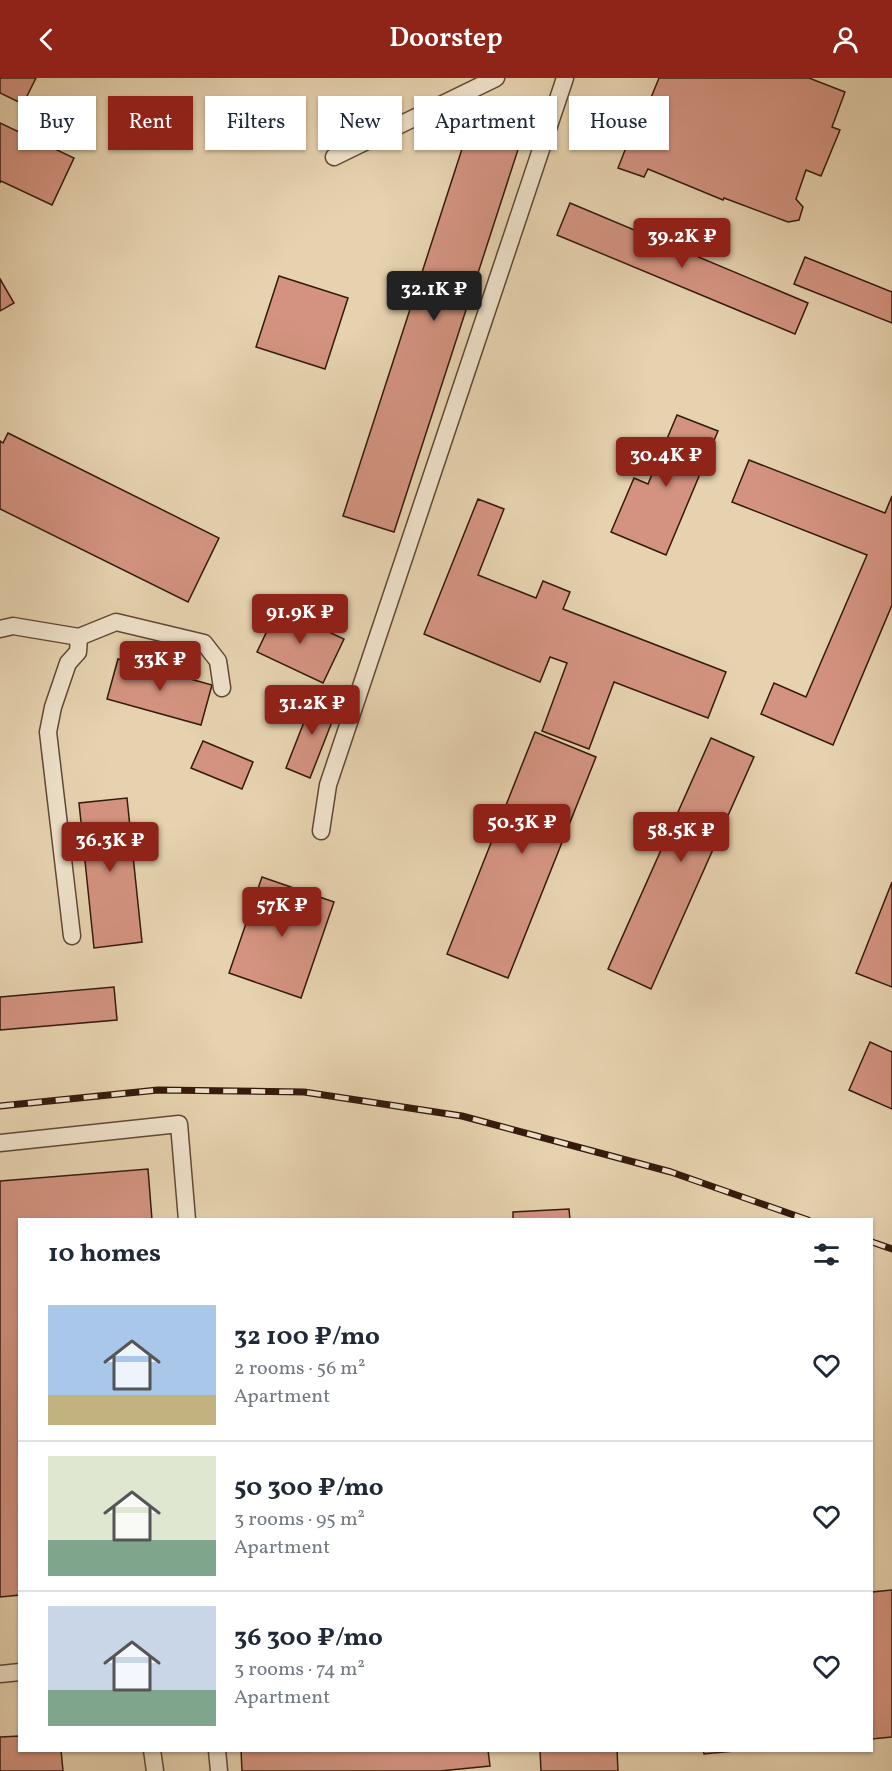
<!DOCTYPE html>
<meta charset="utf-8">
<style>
body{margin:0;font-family:Vollkorn,serif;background:#f6f6f7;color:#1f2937;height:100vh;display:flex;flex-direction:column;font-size:22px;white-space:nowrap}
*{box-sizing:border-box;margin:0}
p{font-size:20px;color:#747a83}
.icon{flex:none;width:33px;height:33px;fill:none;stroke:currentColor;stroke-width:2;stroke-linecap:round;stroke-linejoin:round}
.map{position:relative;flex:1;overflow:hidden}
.drawer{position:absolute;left:18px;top:1140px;width:855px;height:534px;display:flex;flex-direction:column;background:#fff;border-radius:0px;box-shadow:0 2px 4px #0004}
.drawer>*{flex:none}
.top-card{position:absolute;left:18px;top:18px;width:856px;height:54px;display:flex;gap:12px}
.price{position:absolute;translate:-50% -51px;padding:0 14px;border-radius:6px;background:#8f2418;color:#fff;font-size:20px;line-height:39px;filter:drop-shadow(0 2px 3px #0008)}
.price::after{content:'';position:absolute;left:50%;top:36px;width:18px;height:14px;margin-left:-9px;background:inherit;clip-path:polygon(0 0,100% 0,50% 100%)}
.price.active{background:#222;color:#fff}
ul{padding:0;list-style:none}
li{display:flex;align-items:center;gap:18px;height:150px;padding:0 30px}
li+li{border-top:2px solid #e0e1e3}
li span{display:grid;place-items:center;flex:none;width:168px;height:120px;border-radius:0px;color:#555}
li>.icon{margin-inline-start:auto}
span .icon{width:72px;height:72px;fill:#fffc;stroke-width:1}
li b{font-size:26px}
h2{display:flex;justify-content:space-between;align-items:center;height:72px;padding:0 30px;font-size:26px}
.tag{padding:0 21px;border-radius:0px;background:#fff;box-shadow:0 2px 4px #0004;font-size:21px;line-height:54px}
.tag.active{background:#8f2418;color:#fff}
header{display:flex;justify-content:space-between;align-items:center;height:78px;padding:0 30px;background:#8f2418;color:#fff;font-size:27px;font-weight:600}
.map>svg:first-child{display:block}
.building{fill:#d39380;stroke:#341a0b;stroke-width:1.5}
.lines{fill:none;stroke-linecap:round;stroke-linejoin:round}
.service-casing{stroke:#604834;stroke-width:19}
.service{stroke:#efe2cb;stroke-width:16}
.rail-casing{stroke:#341a0b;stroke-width:7}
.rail{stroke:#efe2cb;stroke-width:4.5;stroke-dasharray:14;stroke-linecap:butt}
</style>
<header><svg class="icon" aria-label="back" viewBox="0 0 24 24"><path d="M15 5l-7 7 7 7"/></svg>Doorstep<svg class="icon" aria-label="person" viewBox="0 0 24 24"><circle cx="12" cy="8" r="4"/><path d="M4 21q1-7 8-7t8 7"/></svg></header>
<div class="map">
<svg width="892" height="1693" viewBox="0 0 892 1693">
<rect width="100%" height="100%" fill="#e6d2af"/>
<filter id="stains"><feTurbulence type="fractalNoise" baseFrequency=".00333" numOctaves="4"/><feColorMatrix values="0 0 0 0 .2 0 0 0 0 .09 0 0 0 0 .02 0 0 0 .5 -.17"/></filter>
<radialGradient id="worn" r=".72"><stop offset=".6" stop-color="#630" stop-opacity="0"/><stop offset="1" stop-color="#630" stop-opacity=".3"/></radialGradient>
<g class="building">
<path d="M0 0H36L23 26 0 15Z"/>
<path d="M659 0H809L845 14 832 49 840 52 821 98 806 92 796 121 803 129 799 142 788 144 724 120 723 122 648 91 644 99 618 90 643 26 648 27Z"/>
<path d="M474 34 525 50 394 454 343 438Z"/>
<path d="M0 45 74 80 52 127 1 103 0 105Z"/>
<path d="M570 125 808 225 795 256 557 157Z"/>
<path d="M805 179 892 214V245L794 206Z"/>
<path d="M279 198 348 220 325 291 256 269Z"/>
<path d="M0 201 14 225 0 233Z"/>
<path d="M677 337 718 353 666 477 611 454 634 400 648 406Z"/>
<path d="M8 355 219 460 188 524 0 431V363L3 365Z"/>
<path d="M749 382 885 435 892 418V527L833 667 761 636 774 605 806 619 867 477 732 424Z"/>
<path d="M478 421 504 431 478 497 536 520 543 503 570 514 563 531 726 594 708 640 614 604 589 671 542 653 567 585 550 579 540 604 424 556Z"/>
<path d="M278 530 344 561 323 605 257 574Z"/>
<path d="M118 581 212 607 201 647 107 621Z"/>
<path d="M315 616 339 626 310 700 286 690Z"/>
<path d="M535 654 596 679 508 900 447 876Z"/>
<path d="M711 660 754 679 651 911 608 891Z"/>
<path d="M203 663 253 684 242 711 191 690Z"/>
<path d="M127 720 142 864 94 870 79 725Z"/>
<path d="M262 799 334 824 301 920 229 895Z"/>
<path d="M892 804V909L856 895Z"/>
<path d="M114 909 117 942 0 952V919Z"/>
<path d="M870 964 892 974V1031L849 1012Z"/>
<path d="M148 1091 152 1142H20V1517L0 1519V1103Z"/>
<path d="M569 1131 570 1142H513V1134Z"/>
<path d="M892 1512V1659L872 1661V1514Z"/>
<path d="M20 1658V1672H61L63 1693H0V1659Z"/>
<path d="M241 1672H488L490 1688 440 1693H242Z"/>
<path d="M540 1672H617L618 1693H541Z"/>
<path d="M703 1672H745L704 1676Z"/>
</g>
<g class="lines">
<defs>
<g id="service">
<path d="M334 79 496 0"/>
<path d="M0 551 13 548 79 559 116 544 204 565 218 583 222 610"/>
<path d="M321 753 328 707 565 0"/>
<path d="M72 858 48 654 53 629 68 585 78 574 79 559"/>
<path d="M0 1065 179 1046 187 1142"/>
<path d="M0 1596 20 1594"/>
<path d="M152 1672 155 1693"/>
<path d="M217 1672 219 1693"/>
</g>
</defs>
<use href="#service" class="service-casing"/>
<use href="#service" class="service"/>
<defs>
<g id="rail">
<path d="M0 1028 158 1012 304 1014 462 1038 671 1094 808 1142"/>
<path d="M872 1164 892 1171"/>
</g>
</defs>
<use href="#rail" class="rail-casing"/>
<use href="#rail" class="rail"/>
</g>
<rect width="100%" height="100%" filter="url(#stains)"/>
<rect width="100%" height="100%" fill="url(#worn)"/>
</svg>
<b class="price" style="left:682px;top:191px">39.2K ₽</b>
<b class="price active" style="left:434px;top:244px">32.1K ₽</b>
<b class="price" style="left:666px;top:410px">30.4K ₽</b>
<b class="price" style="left:300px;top:567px">91.9K ₽</b>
<b class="price" style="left:160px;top:614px">33K ₽</b>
<b class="price" style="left:312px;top:658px">31.2K ₽</b>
<b class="price" style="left:522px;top:777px">50.3K ₽</b>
<b class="price" style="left:681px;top:785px">58.5K ₽</b>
<b class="price" style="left:110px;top:795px">36.3K ₽</b>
<b class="price" style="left:282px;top:860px">57K ₽</b>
<div class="top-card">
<a class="tag">Buy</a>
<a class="tag active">Rent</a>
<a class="tag">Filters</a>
<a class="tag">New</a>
<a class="tag">Apartment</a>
<a class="tag">House</a>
</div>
<section class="drawer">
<h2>10 homes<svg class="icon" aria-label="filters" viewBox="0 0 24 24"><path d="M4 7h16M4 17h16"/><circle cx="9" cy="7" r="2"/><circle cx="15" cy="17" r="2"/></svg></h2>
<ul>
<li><span style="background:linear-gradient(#a9c7e8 75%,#c2b280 0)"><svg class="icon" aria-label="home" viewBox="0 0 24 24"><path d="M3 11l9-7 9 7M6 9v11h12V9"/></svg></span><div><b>32 100 ₽/mo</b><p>2 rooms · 56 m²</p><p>Apartment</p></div><svg class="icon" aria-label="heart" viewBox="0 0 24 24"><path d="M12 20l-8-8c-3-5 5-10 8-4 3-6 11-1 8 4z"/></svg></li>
<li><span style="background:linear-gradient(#dfe7d0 70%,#7fa58c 0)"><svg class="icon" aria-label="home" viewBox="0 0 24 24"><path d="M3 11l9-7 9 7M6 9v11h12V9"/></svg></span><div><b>50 300 ₽/mo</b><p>3 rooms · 95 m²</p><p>Apartment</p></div><svg class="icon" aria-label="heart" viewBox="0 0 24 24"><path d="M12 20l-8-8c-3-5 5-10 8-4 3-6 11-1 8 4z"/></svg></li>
<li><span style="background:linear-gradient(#c9d6e8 70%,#7fa58c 0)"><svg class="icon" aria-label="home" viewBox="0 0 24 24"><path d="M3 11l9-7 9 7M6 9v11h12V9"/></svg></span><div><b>36 300 ₽/mo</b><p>3 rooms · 74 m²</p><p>Apartment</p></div><svg class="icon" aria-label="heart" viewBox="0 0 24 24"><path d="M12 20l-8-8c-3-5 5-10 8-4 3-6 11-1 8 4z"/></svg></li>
</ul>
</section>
</div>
